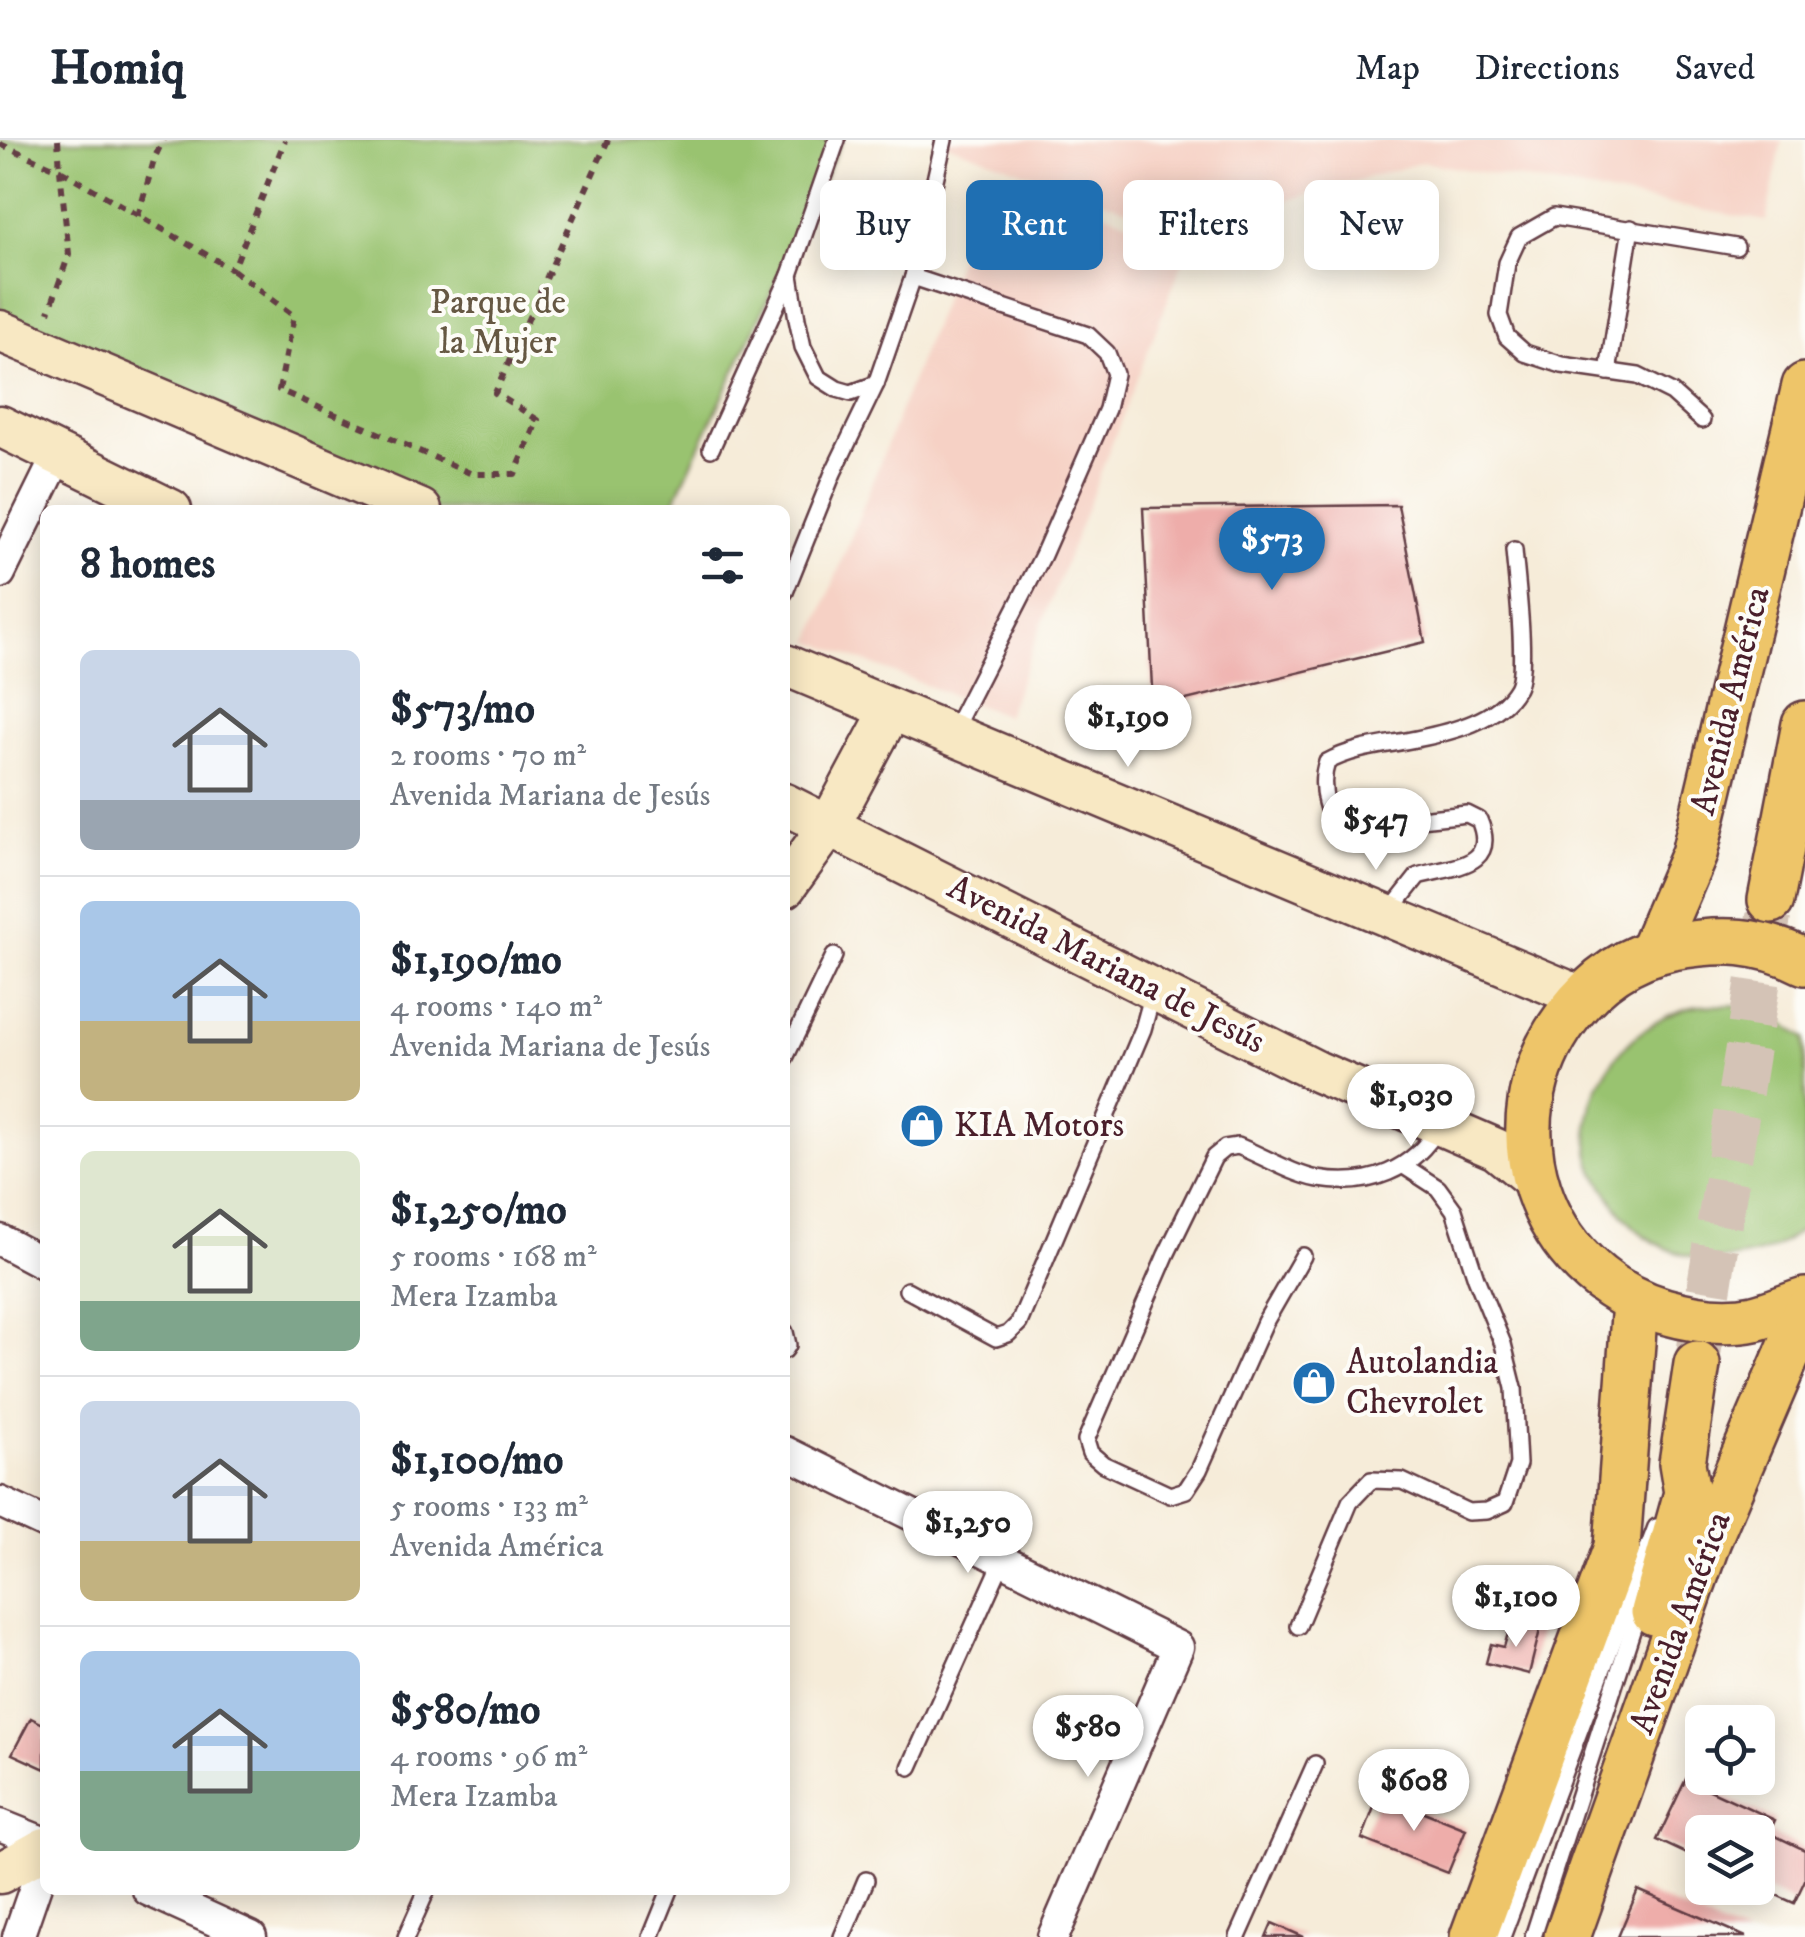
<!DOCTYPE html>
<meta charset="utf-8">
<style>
body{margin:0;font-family:"IM FELL DW Pica",serif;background:#f6f6f7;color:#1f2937;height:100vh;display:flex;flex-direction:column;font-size:38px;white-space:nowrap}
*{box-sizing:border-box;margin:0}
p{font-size:32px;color:#747a83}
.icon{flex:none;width:55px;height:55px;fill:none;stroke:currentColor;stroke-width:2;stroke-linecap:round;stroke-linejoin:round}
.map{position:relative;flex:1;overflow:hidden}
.panel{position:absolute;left:40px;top:365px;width:750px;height:1390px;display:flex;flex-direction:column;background:#fff;border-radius:15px;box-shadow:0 5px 25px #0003}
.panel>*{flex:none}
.guide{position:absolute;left:820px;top:40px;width:835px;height:90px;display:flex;gap:20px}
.buttons{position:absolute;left:1685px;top:1565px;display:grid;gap:20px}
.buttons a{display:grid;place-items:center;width:90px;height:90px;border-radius:15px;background:#fff;box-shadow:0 5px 25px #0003;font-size:50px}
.price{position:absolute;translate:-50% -85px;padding:0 22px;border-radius:35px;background:#fff;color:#222;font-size:32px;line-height:65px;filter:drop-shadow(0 2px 5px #0008)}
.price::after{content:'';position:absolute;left:50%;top:60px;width:30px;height:22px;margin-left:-15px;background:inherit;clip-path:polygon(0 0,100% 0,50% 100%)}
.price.selected{background:#1f6fb2;color:#fff}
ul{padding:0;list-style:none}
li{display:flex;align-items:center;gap:30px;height:250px;padding:0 40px}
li+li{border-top:2px solid #e0e1e3}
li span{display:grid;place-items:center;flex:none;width:280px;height:200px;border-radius:15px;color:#555}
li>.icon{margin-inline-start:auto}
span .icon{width:120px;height:120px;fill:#fffc;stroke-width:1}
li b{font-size:42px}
h2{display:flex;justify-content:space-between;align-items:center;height:120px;padding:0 40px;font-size:42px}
.tag{padding:0 35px;border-radius:15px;background:#fff;box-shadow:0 5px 25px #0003;font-size:35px;line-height:90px}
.tag.selected{background:#1f6fb2;color:#fff}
header{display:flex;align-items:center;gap:60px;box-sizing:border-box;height:140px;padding:0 50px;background:#fff;border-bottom:2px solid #e0e1e3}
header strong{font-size:48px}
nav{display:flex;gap:55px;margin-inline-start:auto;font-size:35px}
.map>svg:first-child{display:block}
.built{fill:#f6d1c5}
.green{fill:#99c36f;stroke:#72714d;stroke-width:2.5}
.building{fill:#eeadaa}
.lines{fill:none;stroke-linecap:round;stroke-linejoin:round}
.primary-tunnel{stroke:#d4c3b6;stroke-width:45;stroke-dasharray:45 22;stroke-linecap:butt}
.lane-casing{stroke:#643e45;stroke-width:20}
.street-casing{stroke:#643e45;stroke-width:35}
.secondary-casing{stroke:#643e45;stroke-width:45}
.primary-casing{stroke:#643e45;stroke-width:50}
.path{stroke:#643e45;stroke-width:6;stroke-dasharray:8 8;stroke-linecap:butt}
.lane{stroke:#fff;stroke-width:15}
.street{stroke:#fff;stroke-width:30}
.secondary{stroke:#f8e8c3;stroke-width:40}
.primary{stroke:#eec569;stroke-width:45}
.labels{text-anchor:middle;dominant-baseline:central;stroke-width:8;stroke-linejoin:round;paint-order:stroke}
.park-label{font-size:35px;fill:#665843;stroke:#fdfcf7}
.street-label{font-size:35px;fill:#4a1f2b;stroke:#fdfcf7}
.poi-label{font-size:35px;fill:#4a1f2b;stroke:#fdfcf7;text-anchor:start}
</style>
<header>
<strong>Homiq</strong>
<nav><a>Map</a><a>Directions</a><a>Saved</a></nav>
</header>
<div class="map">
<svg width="1805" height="1797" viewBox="0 0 1805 1797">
<rect width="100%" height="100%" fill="#fdfcf7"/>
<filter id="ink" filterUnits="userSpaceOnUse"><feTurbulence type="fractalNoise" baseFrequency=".01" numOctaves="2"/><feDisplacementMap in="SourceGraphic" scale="20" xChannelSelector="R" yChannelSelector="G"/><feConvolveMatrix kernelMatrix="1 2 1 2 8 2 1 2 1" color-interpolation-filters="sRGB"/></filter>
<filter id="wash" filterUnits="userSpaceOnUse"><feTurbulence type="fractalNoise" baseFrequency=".0048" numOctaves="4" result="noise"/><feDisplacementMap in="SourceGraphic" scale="40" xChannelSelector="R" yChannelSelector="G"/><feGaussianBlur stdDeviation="2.25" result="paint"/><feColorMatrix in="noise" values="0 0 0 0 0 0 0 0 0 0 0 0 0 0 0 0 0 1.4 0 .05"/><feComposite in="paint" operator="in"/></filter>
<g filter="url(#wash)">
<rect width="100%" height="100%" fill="#f6ecd9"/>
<g class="built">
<path d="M936 0H1782L1766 81 1423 22 1184 90Z"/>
<path d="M993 30 1189 105 1006 576 811 501Z"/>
</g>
<g class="green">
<path d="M0 0H842L670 370H421L0 190Z"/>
<path d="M1733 865 1773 876 1805 898V1087C1793 1095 1780 1107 1766 1111 1703 1132 1642 1112 1609 1055 1604 1046 1596 1037 1593 1028 1571 957 1622 888 1688 868 1702 864 1719 866 1733 865Z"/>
</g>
<g id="blocks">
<g class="building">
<path d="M1398 365 1425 502 1153 568 1143 368Z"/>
<path d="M1511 1483 1540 1490 1529 1534 1486 1523 1491 1504 1504 1507Z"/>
<path d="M31 1578 45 1585V1629L12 1614Z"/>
<path d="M1686 1639 1775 1680 1769 1693 1805 1710V1740L1794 1763 1758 1747V1692H1702V1721L1657 1700Z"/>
<path d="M1379 1654 1466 1689 1448 1733 1362 1699Z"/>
<path d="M1638 1750 1746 1797H1618Z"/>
<path d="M1272 1783 1304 1797H1266Z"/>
</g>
</g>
</g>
<g filter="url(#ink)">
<use href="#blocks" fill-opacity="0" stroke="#643e45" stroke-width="2.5"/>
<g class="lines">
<path class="primary-tunnel" d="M1698 1217 1770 767"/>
<defs>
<g id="lane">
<path d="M837 0 790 135 797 179 803 207 818 237 837 249 851 253 876 244 913 137 944 0"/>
<path d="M913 137 1088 195 1107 213 1115 234 1107 269 1043 415 953 591"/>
<path d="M1608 232 1631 88"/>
<path d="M1702 280 1672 253 1638 236 1562 225 1525 213 1507 197 1499 175 1507 123 1519 97 1554 77 1736 107"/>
<path d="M711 309 790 135"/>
<path d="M785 452 833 333 876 244"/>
<path d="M1388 774 1418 736C1449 726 1500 729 1479 680L1467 674 1344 687 1334 684C1325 665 1320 642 1327 622 1354 607 1387 605 1416 599 1451 592 1498 581 1517 548 1528 528 1516 437 1514 410"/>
<path d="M785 918 834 816"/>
<path d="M1303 1116 1265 1182 1199 1330 1186 1350 1170 1355 1103 1324 1090 1313 1086 1300 1166 1115 1214 1017 1225 1008 1238 1006C1263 1016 1292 1034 1318 1039 1369 1048 1414 1030 1439 986"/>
<path d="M907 1150 996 1198 1008 1194 1019 1183 1143 889 1153 853"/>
<path d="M785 1192 788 1205 785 1210"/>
<path d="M1298 1486 1350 1362 1371 1340 1402 1341 1468 1372 1487 1371 1505 1363 1518 1324 1514 1248 1503 1204 1476 1138 1454 1070 1438 1048 1404 1026"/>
<path d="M910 1627 1003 1420"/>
<path d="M406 1797 427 1750"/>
<path d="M651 1797 670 1750"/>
<path d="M842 1797 866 1740"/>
<path d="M1238 1797 1315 1624"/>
<path d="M1502 1797 1656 1387"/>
<path d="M1533 1797 1640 1466"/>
</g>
<g id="street">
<path d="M0 433 59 313"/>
<path d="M0 1100 45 1124"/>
<path d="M785 1312 1178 1507 1053 1797"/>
<path d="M0 1362 45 1383"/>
<path d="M0 1685 45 1703"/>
<path d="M148 1750 251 1797"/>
<path d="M18 1797 45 1719"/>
</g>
<g id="secondary">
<path d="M0 191 421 370"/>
<path d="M0 286 171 370"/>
<path d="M785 525 1582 857"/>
<path d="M785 664 1318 932 1496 1009 1533 1039"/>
<path d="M785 747 829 686 891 570"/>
<path d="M0 1733 45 1708"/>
</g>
<g id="primary">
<path d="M1771 760 1805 584"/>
<path d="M1652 811 1694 714 1805 246"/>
<path d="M1805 822C1760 799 1721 798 1672 807 1629 816 1594 841 1567 877 1488 983 1537 1133 1664 1171 1692 1179 1725 1184 1754 1178 1771 1174 1789 1166 1805 1161"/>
<path d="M1654 1472 1687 1353 1682 1323 1697 1224"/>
<path d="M1473 1797 1617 1407 1635 1162"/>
<path d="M1567 1797 1708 1400 1805 1173"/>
</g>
</defs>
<use href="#lane" class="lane-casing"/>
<use href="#street" class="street-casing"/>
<use href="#secondary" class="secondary-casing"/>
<use href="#primary" class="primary-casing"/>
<g class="path">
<path d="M58 0 60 30 233 130 285 0"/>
<path d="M0 4 60 30 69 114 49 172"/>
<path d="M138 76 155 17 163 0"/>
<path d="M233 130 294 176 279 250 472 334H515L538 280 495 253 608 0"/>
</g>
<use href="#lane" class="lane"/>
<use href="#street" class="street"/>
<use href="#secondary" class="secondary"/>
<use href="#primary" class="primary"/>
</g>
</g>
<defs>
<symbol id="shop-disc" viewBox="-11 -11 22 22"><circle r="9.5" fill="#1f6fb2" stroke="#fdfcf7"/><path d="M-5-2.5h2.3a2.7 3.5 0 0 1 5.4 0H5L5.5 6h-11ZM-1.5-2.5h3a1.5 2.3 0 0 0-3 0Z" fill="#fff"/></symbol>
</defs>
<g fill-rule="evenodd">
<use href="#shop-disc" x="897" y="961" width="50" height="50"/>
<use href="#shop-disc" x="1289" y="1218" width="50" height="50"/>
</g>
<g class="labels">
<g class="park-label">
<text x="498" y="163">Parque de<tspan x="498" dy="40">la Mujer</tspan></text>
</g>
<g class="street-label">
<text transform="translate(1731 561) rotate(-76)">Avenida América</text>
<text transform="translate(1106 825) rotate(27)">Avenida Mariana de Jesús</text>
<text transform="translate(1681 1483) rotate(-70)">Avenida América</text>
</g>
<g class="poi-label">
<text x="954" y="986">KIA Motors</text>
<text x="1346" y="1223">Autolandia<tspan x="1346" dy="40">Chevrolet</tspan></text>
</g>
</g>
</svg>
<div class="buttons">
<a><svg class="icon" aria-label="locate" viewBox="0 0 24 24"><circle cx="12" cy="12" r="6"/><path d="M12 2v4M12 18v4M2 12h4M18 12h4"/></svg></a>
<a><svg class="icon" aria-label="layers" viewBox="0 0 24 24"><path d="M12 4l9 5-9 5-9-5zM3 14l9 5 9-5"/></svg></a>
</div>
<b class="price selected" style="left:1272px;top:453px">$573</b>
<b class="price" style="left:1128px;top:630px">$1,190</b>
<b class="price" style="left:1376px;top:733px">$547</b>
<b class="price" style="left:1411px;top:1009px">$1,030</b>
<b class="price" style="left:968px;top:1436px">$1,250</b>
<b class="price" style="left:1516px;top:1510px">$1,100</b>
<b class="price" style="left:1088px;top:1640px">$580</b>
<b class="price" style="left:1414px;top:1694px">$608</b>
<div class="guide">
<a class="tag">Buy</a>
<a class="tag selected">Rent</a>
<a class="tag">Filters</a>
<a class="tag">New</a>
</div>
<section class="panel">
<h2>8 homes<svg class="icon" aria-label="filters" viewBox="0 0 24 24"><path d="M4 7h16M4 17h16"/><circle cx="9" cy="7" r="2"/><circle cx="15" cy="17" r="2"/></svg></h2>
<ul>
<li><span style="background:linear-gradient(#c9d6e8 75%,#9aa5b1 0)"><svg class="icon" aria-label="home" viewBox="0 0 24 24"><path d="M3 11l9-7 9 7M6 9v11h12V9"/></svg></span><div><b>$573/mo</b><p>2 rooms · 70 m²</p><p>Avenida Mariana de Jesús</p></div></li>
<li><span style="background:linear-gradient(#a9c7e8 60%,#c2b280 0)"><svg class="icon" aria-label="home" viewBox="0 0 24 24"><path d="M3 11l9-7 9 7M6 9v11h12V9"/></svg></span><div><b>$1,190/mo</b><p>4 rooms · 140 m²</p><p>Avenida Mariana de Jesús</p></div></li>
<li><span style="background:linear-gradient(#dfe7d0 75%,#7fa58c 0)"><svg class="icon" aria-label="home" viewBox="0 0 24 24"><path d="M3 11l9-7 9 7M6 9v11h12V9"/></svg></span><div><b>$1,250/mo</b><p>5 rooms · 168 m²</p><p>Mera Izamba</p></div></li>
<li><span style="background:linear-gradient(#c9d6e8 70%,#c2b280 0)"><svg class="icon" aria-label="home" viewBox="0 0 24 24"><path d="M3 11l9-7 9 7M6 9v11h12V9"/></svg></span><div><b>$1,100/mo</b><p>5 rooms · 133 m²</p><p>Avenida América</p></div></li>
<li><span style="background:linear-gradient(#a9c7e8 60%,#7fa58c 0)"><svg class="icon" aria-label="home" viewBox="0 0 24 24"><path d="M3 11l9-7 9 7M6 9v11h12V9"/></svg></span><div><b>$580/mo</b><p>4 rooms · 96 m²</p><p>Mera Izamba</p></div></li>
</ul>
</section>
</div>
